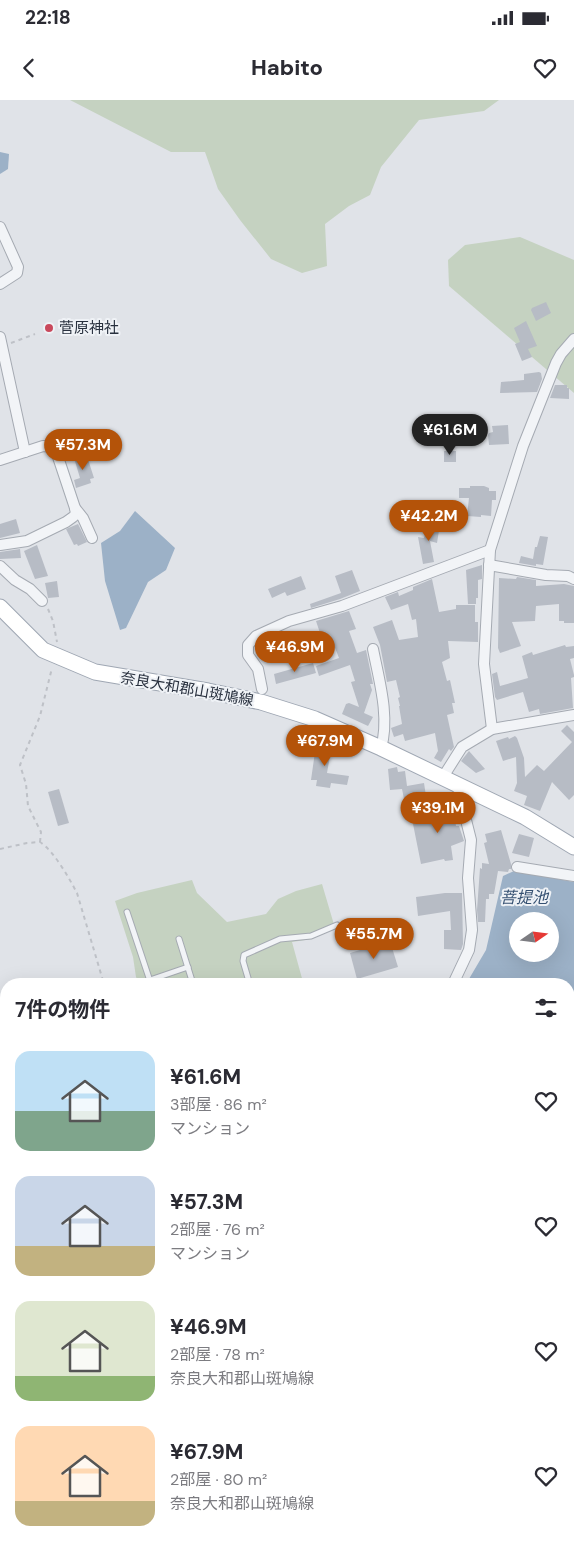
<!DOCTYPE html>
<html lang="ja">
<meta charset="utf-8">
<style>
body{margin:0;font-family:"DM Sans","Noto Sans JP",sans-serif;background:#f2f2f3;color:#2b2b33;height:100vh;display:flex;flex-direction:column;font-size:19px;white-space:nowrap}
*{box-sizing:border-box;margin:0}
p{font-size:16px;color:#7c7c81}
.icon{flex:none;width:28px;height:28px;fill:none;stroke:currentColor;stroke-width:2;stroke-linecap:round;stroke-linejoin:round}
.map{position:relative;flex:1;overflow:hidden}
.details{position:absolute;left:0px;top:878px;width:575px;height:571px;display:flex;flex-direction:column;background:#fff;border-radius:20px 20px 0 0;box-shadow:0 5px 20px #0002}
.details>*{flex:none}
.needle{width:32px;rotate:76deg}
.controls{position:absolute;left:509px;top:812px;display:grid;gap:10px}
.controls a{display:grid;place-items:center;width:50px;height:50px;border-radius:50%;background:#fff;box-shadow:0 5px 20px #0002;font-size:25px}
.price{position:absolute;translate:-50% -42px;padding:0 11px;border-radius:18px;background:#b45309;color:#fff;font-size:16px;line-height:32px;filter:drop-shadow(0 1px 2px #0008)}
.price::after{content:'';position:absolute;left:50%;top:30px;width:15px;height:11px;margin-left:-8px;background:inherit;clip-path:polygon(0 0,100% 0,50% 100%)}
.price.active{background:#222;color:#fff}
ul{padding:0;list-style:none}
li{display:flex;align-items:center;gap:15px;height:125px;padding:0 15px}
li span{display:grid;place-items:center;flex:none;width:140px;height:100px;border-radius:15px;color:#555}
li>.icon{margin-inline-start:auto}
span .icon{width:60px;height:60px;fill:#fffc;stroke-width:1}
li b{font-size:21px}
h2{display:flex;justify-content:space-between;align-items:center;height:60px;padding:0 15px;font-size:21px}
.status{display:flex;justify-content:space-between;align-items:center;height:35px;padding:0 25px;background:#fff;direction:ltr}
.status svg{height:14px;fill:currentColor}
header{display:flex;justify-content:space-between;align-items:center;height:65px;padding:0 15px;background:#fff;font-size:22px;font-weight:800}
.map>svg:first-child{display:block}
.green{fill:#c5d2c1}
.water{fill:#9cb1c7;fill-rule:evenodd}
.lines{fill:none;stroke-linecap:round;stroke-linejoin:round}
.river{stroke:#9cb1c7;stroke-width:19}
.building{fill:#b7bcc5}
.service-casing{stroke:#a5aab2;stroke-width:7}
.minor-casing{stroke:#a5aab2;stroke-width:12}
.tertiary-casing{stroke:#a5aab2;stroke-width:14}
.primary-casing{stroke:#9fa7b3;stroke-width:17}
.path{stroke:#bec1c7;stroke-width:2;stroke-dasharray:4 4;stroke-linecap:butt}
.service{stroke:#f2f4f7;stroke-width:5}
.minor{stroke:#f2f4f7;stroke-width:10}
.tertiary{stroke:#f2f4f7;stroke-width:12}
.primary{stroke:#fff;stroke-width:15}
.poi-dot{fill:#c9495c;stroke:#eff2f6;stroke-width:2}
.labels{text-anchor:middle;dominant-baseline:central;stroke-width:4;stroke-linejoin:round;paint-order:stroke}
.poi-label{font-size:15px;fill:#29313f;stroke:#eff2f6;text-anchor:start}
.street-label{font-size:15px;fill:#29313f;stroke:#eff2f6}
.water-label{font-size:16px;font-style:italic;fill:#355071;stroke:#eff2f6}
</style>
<div class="status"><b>22:18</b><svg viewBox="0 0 49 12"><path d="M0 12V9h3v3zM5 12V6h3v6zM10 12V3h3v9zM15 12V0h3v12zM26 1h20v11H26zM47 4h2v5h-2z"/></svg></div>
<header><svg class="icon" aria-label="back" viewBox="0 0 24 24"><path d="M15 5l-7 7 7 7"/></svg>Habito<svg class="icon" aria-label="heart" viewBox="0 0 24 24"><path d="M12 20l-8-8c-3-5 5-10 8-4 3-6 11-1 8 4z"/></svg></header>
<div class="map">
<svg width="574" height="1448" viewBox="0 0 574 1448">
<rect width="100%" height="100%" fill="#e0e3e8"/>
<g class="green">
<path d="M70 0H499L484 11 419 20 381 67 370 95 349 106 325 124 327 166 302 173 271 159 240 120 218 89 205 52H171Z"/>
<path d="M520 137 574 160V293L449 186 448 160 465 145Z"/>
<path d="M192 780 197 793 227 822 266 814 278 799 296 791 322 784 335 828 312 839 292 842 303 882 300 884H140L136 877 133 857 115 801 137 793Z"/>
</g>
<g class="water">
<path d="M0 52 9 54 8 69 0 74Z"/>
<path d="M135 411 175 448 166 470 148 482 126 528 120 530 105 481 101 443 120 431Z"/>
<path d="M514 771 574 782V945L569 946V884H466L486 850 503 776ZM518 821H550V854H518Z"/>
</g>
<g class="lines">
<g class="river">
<path d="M569 1021 574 1014"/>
<path d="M0 1381 6 1379"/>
</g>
</g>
<g class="building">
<path d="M546 202 551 213 536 221 531 210 532 208Z"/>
<path d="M526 221 537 246 528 249 532 257 522 261 515 244 520 242 514 228Z"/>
<path d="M539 272 541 273 542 279 537 292 500 293 501 282 524 280V274Z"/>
<path d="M555 285H567V288H569V299L550 298Z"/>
<path d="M508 325 509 344 489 345 488 335 489 333 493 332 492 326Z"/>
<rect x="444" y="351" width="12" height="11"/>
<path d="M86 353 94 378 90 379 91 383 76 388 74 380 80 378 74 358 78 357 77 356Z"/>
<path d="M470 386H484L489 388V391H496V400H492L491 416 481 415V417L467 416 469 398H459V388H470Z"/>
<path d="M16 419 20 433 0 438V424Z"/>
<path d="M428 422 440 424 437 443 430 441 434 462 423 464 418 437 424 438Z"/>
<path d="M78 424 87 442 78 446 77 444 74 445 66 429Z"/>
<path d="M540 436 548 437 543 465 536 464V466L519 463 521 456 533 459 535 447H537Z"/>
<path d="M37 445 48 476 35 479 24 451Z"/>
<path d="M20 449 21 458 0 459V452Z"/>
<path d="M482 465V479L478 480V498H476V504H468L466 470Z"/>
<path d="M352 470 360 491 340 499 311 508 310 504 341 493 335 476Z"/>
<path d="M301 476 306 489 287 496 285 492 272 498 268 489Z"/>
<path d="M517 477 536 480V486L564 484 574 486V523H564V521H559V504L536 506 535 521 512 522 521 546 500 553 498 548 499 478 516 479Z"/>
<path d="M432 479 439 512 456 509V505H475V522H478V542L448 541 450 558 442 562 447 581 450 580 455 603H452L454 613 447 615 454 647 451 651 449 649 441 662 434 658 438 651 435 633 405 641 403 634 394 637 391 628 402 624 399 606H400L398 598 400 597 396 580 387 582 380 545 373 527 392 520 399 540 418 537 416 519 412 520 408 504 391 510 385 497 398 492 399 496 413 490V487Z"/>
<path d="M57 481 59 497 48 498 45 483Z"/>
<path d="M349 511 356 529 349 531 357 553 366 550 373 584H370L372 590 364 613 373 617 368 626 342 614 346 604 349 603 359 607 351 582 355 581 350 565 319 576 316 566 339 558 330 535 328 536 327 534 321 536 316 521Z"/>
<path d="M565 545 566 547 574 546V558L570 559 574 575V577L571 578 573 608 540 614 539 609 529 612 523 592 497 600 495 597 492 574 497 572 500 586 528 578 522 556 532 552 533 555Z"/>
<path d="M313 563 316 573 276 584 274 574Z"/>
<path d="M567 625 574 632V695L569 700 552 682 540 711 524 705 527 696 514 691 517 683 516 657 503 661 496 641 508 637 509 639 515 636 517 638 524 658 525 677 537 665 544 671 572 642 561 631Z"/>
<path d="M317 638 329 640V645H330L331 650 327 673 349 676 347 685 331 683 330 688 316 686 317 680H311Z"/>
<path d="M469 651 485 669 476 673 461 661Z"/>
<path d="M397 667 398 672 405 671 407 686 424 683 426 696 412 698 413 703 405 704 402 689 390 690 388 669Z"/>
<path d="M59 689 69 723 58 726 48 692Z"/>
<path d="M452 698 456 726H459L464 741 451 746 453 760 445 761 444 759 421 764 413 724 436 718 434 700Z"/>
<path d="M501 730 511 764V769H509L508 772 498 771 494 794H489V799H486L485 822H478L477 810 480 768 482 769V763L489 764 484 743 487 742 485 734Z"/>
<path d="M519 734 534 738 529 757 512 753Z"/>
<path d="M445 793H462L463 844 461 850 444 849V830H451L450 811 418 816 416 797Z"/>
<path d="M390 841 398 867 357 879 350 853Z"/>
</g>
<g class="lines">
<defs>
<g id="service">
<path d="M127 812 151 884"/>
<path d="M179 839 193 884"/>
<path d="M150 880 188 867"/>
<path d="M245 884 248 878 243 861 244 855 280 839 311 836 337 825"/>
</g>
<g id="minor">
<path d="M0 127 18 167 17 173 0 184"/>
<path d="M0 237 25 352"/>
<path d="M0 360 43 346 51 347 57 354 75 408 83 418 92 438"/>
<path d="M0 445 27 441 66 422 73 417 76 414 75 408"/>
<path d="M489 465 546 475 568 476 574 479"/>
<path d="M0 466 15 480 30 489 42 501"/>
<path d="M373 549C379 580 390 617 381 648"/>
<path d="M262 589 258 569 248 555V545L256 536 289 521 342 506 490 450"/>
<path d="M492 629 484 564 490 450 523 346 556 263 561 254 574 239"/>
<path d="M443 677 462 647 492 629 574 615"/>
<path d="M517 767 574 776"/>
<path d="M453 884 469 850 472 830 468 778 471 740 457 684"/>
<path d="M569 1360 574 1358"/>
<path d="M0 1365 6 1363"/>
<path d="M35 1442 36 1448"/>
<path d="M566 1442 568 1448"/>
<path d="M305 1448 309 1442"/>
</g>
<g id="tertiary">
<path d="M569 1070 574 1066"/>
<path d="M0 1421 6 1419"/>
</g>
<path id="primary" d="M0 507 43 550 95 572 208 591 261 602 315 619 381 648 525 717 574 747"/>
</defs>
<use href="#service" class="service-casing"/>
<use href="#minor" class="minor-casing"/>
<use href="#tertiary" class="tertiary-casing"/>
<use href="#primary" class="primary-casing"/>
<g class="path">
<path d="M11 243 35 234"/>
<path d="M48 509 53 521 57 542"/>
<path d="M40 742 41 732 28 706 26 684 20 665 40 616 52 568"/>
<path d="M0 749 27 743 40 742C54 751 69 778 77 793L104 884"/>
<path d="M98 884 104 882"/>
<path d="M0 908 6 906"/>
<path d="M0 1107 6 1106"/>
<path d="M0 1253 6 1283"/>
</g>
<use href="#service" class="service"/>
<use href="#minor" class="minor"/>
<use href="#tertiary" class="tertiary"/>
<use href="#primary" class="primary"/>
</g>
<circle class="poi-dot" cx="49" cy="228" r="5"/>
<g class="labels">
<g class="poi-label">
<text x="59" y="228">菅原神社</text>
</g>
<g class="street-label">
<text transform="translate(187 589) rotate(10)">奈良大和郡山斑鳩線</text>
</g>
<g class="water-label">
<text x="524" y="797">菩提池</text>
</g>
</g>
</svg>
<div class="controls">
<a><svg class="needle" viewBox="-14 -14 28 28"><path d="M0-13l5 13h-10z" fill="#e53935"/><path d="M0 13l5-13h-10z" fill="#7c7c81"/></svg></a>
</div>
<b class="price active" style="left:450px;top:356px">¥61.6M</b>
<b class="price" style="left:83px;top:371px">¥57.3M</b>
<b class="price" style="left:429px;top:442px">¥42.2M</b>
<b class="price" style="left:295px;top:573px">¥46.9M</b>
<b class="price" style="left:325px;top:667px">¥67.9M</b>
<b class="price" style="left:438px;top:734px">¥39.1M</b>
<b class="price" style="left:374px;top:860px">¥55.7M</b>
<section class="details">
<h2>7件の物件<svg class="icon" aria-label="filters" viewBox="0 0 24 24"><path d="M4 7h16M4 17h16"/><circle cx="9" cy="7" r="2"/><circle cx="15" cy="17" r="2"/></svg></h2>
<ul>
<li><span style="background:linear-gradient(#bfe0f5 60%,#7fa58c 0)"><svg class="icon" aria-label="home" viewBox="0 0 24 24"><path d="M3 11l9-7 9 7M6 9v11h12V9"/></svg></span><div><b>¥61.6M</b><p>3部屋 · 86 m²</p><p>マンション</p></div><svg class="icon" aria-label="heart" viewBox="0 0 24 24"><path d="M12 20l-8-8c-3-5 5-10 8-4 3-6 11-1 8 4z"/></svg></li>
<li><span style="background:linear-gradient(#c9d6e8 70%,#c2b280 0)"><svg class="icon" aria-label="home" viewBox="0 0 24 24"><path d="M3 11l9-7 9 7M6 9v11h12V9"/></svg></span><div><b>¥57.3M</b><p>2部屋 · 76 m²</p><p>マンション</p></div><svg class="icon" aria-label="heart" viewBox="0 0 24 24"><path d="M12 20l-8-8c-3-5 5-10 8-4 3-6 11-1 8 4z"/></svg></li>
<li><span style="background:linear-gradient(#dfe7d0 75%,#8fb573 0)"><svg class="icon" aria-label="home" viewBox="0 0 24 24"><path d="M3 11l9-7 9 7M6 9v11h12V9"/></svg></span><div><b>¥46.9M</b><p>2部屋 · 78 m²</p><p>奈良大和郡山斑鳩線</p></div><svg class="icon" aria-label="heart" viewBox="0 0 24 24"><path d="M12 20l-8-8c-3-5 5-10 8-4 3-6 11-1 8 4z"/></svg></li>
<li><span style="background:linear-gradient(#ffd9b3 75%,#c2b280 0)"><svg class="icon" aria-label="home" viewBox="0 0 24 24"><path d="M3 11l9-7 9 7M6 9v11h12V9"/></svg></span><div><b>¥67.9M</b><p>2部屋 · 80 m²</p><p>奈良大和郡山斑鳩線</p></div><svg class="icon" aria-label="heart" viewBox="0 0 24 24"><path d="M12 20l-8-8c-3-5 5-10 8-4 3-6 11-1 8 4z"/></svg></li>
</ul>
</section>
</div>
